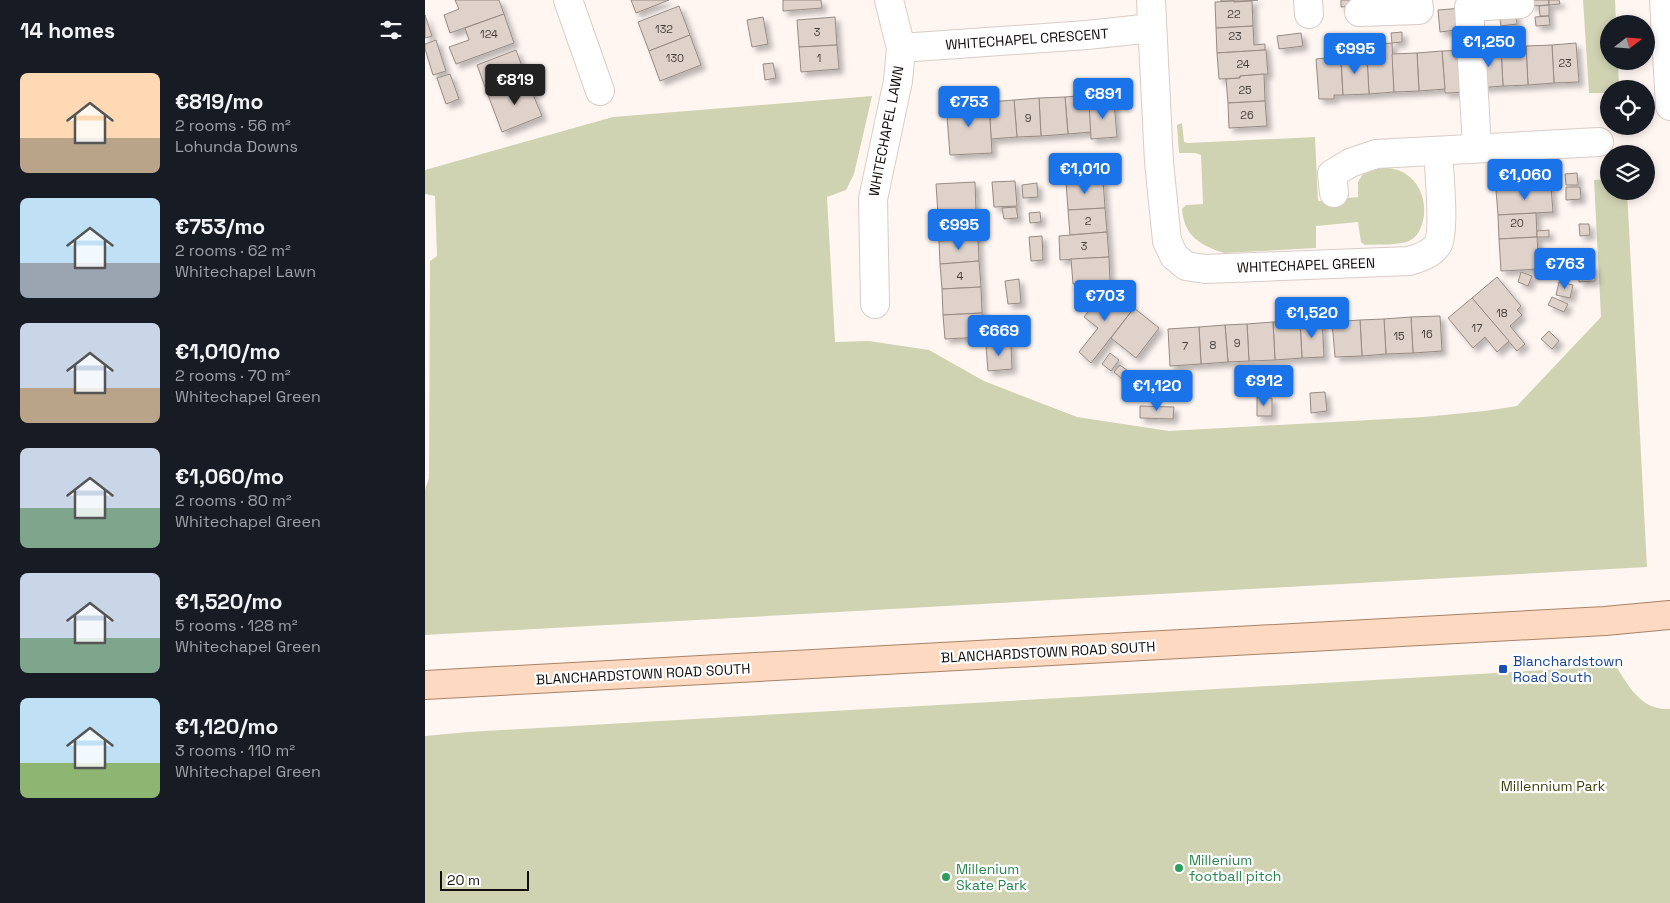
<!DOCTYPE html>
<meta charset="utf-8">
<style>
body{margin:0;font-family:"Space Grotesk",sans-serif;background:#242831;color:#f1f3f6;height:100vh;display:flex;flex-direction:column;font-size:19px;white-space:nowrap}
*{box-sizing:border-box;margin:0}
p{font-size:16px;color:#9ea1a6}
.icon{flex:none;width:28px;height:28px;fill:none;stroke:currentColor;stroke-width:2;stroke-linecap:round;stroke-linejoin:round}
.map{position:relative;flex:1;overflow:hidden}
.panel{display:flex;flex-direction:column;background:#171b24;width:425px}
.panel>*{flex:none}
.needle{width:32px;rotate:73deg}
.controls{position:absolute;left:1175px;top:15px;display:grid;gap:10px}
.controls a{display:grid;place-items:center;width:55px;height:55px;border-radius:50%;background:#171b24;box-shadow:0 2px 8px #0003;font-size:25px}
.scale{position:absolute;left:15px;bottom:12px;width:89px;box-sizing:border-box;padding-left:5px;border:2px solid #120e0c;border-top:0;font-size:14px;line-height:18px;white-space:nowrap;color:#120e0c;-webkit-text-stroke:4px #fff;paint-order:stroke}
.price{position:absolute;translate:-50% -42px;padding:0 11px;border-radius:5px;background:#1a73e8;color:#fff;font-size:16px;line-height:32px;filter:drop-shadow(0 1px 2px #0008)}
.price::after{content:'';position:absolute;left:50%;top:30px;width:15px;height:11px;margin-left:-8px;background:inherit;clip-path:polygon(0 0,100% 0,50% 100%)}
.price.selected{background:#222;color:#fff}
ul{padding:0;list-style:none}
li{display:flex;align-items:center;gap:15px;height:125px;padding:0 20px}
li span{display:grid;place-items:center;flex:none;width:140px;height:100px;border-radius:8px;color:#555}
li>.icon{margin-inline-start:auto}
span .icon{width:60px;height:60px;fill:#fffc;stroke-width:1}
li b{font-size:21px}
h2{display:flex;justify-content:space-between;align-items:center;height:60px;padding:0 20px;font-size:21px}
main{display:flex;flex:1;min-height:0}
.map>svg:first-child{display:block}
.green{fill:#cfd3b2}
.building{fill:#dfd2cb;stroke:#968a83;filter:url(#shadow)}
.lines{fill:none;stroke-linecap:round;stroke-linejoin:round}
.minor-casing{stroke:#dacbc5;stroke-width:30}
.major-casing{stroke:#a98266;stroke-width:30}
.minor{stroke:#fff;stroke-width:28}
.major{stroke:#fcd9c0;stroke-width:28}
.transit-dot{fill:#1a4fb4;stroke:#fff;stroke-width:2}
.leisure-dot{fill:#2e9e5b;stroke:#fff;stroke-width:2}
.labels{text-anchor:middle;dominant-baseline:central;stroke-width:4.5;stroke-linejoin:round;paint-order:stroke}
.number-label{font-size:11px;fill:#453f3c}
.street-label{font-size:14px;fill:#120e0c;stroke:#fff}
.transit-label{font-size:14px;fill:#164399;stroke:#fff;text-anchor:start}
.park-label{font-size:14px;fill:#3c400c;stroke:#fff}
.leisure-label{font-size:14px;fill:#27864d;stroke:#fff;text-anchor:start}
</style>
<main>
<section class="panel">
<h2>14 homes<svg class="icon" aria-label="filters" viewBox="0 0 24 24"><path d="M4 7h16M4 17h16"/><circle cx="9" cy="7" r="2"/><circle cx="15" cy="17" r="2"/></svg></h2>
<ul>
<li><span style="background:linear-gradient(#ffd9b3 65%,#b9a48a 0)"><svg class="icon" aria-label="home" viewBox="0 0 24 24"><path d="M3 11l9-7 9 7M6 9v11h12V9"/></svg></span><div><b>€819/mo</b><p>2 rooms · 56 m²</p><p>Lohunda Downs</p></div></li>
<li><span style="background:linear-gradient(#bfe0f5 65%,#9aa5b1 0)"><svg class="icon" aria-label="home" viewBox="0 0 24 24"><path d="M3 11l9-7 9 7M6 9v11h12V9"/></svg></span><div><b>€753/mo</b><p>2 rooms · 62 m²</p><p>Whitechapel Lawn</p></div></li>
<li><span style="background:linear-gradient(#c9d6e8 65%,#b9a48a 0)"><svg class="icon" aria-label="home" viewBox="0 0 24 24"><path d="M3 11l9-7 9 7M6 9v11h12V9"/></svg></span><div><b>€1,010/mo</b><p>2 rooms · 70 m²</p><p>Whitechapel Green</p></div></li>
<li><span style="background:linear-gradient(#c9d6e8 60%,#7fa58c 0)"><svg class="icon" aria-label="home" viewBox="0 0 24 24"><path d="M3 11l9-7 9 7M6 9v11h12V9"/></svg></span><div><b>€1,060/mo</b><p>2 rooms · 80 m²</p><p>Whitechapel Green</p></div></li>
<li><span style="background:linear-gradient(#c9d6e8 65%,#7fa58c 0)"><svg class="icon" aria-label="home" viewBox="0 0 24 24"><path d="M3 11l9-7 9 7M6 9v11h12V9"/></svg></span><div><b>€1,520/mo</b><p>5 rooms · 128 m²</p><p>Whitechapel Green</p></div></li>
<li><span style="background:linear-gradient(#bfe0f5 65%,#8fb573 0)"><svg class="icon" aria-label="home" viewBox="0 0 24 24"><path d="M3 11l9-7 9 7M6 9v11h12V9"/></svg></span><div><b>€1,120/mo</b><p>3 rooms · 110 m²</p><p>Whitechapel Green</p></div></li>
</ul>
</section>
<div class="map">
<svg width="1245" height="903" viewBox="0 0 1245 903">
<defs>
<filter id="shadow"><feDropShadow dx="4.5" dy="4.5" stdDeviation="2.5" flood-color="#0004"/></filter>
</defs>
<rect width="100%" height="100%" fill="#fff6f2"/>
<g class="green">
<path d="M1158 0H1190L1191 24H1184V61H1193L1194 89H1184V106L1182 93H1164Z"/>
<path d="M447 96 429 174 421 190 402 197 410 342 444 341 504 350 559 381 652 417 744 431 999 417 1060 411 1092 406 1176 317 1169 180 1184 179V191H1202L1222 567 0 635V490L4 478 5 261 12 256 10 196 0 194V170L188 117Z"/>
<path d="M757 123 759 142 763 143 890 137 893 201 933 197V182L938 174C944 172 951 169 957 168 987 166 1004 194 998 221 996 228 993 236 986 240 976 246 951 244 940 245L936 242 933 222 891 226V248L799 253C775 245 759 236 757 209L761 205 778 204 776 155 770 153H754L752 125Z"/>
<path d="M1191 666C1204 687 1217 711 1245 709V903H0V736L43 732Z"/>
</g>
<g class="building">
<path d="M30 0H74L79 14 25 33 19 15 34 9Z"/>
<path d="M206 0H244L211 13Z"/>
<path d="M358 0H396L397 8 358 11Z"/>
<path d="M796 0H833L809 2V1L796 2Z"/>
<path d="M916 0H932L933 6 916 7Z"/>
<path d="M1106 0H1124V5L1106 6Z"/>
<path d="M1124 0H1134L1135 4 1124 5Z"/>
<path d="M809 1V2L827 1 828 26 791 28 790 2Z"/>
<path d="M1124 5V16H1115L1114 6Z"/>
<path d="M254 6 265 35 224 51 213 22Z"/>
<path d="M1038 8 1039 29 1015 32 1013 10Z"/>
<path d="M1090 11 1092 24 1076 26 1074 12Z"/>
<path d="M79 14 89 43 31 64 24 47 44 40 40 28Z"/>
<path d="M0 15 7 36 0 38Z"/>
<path d="M1124 16 1125 25 1111 26 1110 17Z"/>
<path d="M338 17 343 44 327 47 322 20Z"/>
<path d="M410 17 412 45 374 47 372 20Z"/>
<path d="M828 26 829 45 840 44V50L792 53 791 28Z"/>
<path d="M977 32V42L967 43 966 33Z"/>
<path d="M876 33 878 46 854 49 852 36Z"/>
<path d="M265 35 276 65 235 81 224 51Z"/>
<path d="M11 40 21 71 8 75 0 49V44Z"/>
<path d="M967 43 969 92 944 94 941 45Z"/>
<path d="M1151 43 1154 82 1129 83 1127 45Z"/>
<path d="M915 44 918 95H909V99H894L891 59 902 58 901 45Z"/>
<path d="M412 45 414 69 376 72 374 47Z"/>
<path d="M1127 45 1129 83 1103 85 1101 46Z"/>
<path d="M1101 46 1103 85 1078 86 1076 48Z"/>
<path d="M1076 48 1078 86 1052 88 1049 49Z"/>
<path d="M91 50 102 80 63 95 52 65Z"/>
<path d="M840 50H841L843 74 815 76V78L794 79 792 53Z"/>
<path d="M1043 50 1046 92 1020 93 1017 51Z"/>
<path d="M1017 51 1020 89 994 91 992 53Z"/>
<path d="M992 53 994 91 969 92 967 54Z"/>
<path d="M942 55 944 94 918 95 916 57Z"/>
<path d="M348 63 351 78 340 80 338 64Z"/>
<path d="M25 74 34 99 21 104 12 78Z"/>
<path d="M839 74 840 101 803 103 801 79 815 78V76Z"/>
<path d="M102 80 117 116 77 132 63 95Z"/>
<path d="M664 95 666 132 643 134 640 97Z"/>
<path d="M640 97 643 134 616 136 614 98Z"/>
<path d="M614 98 616 136 592 137 589 100Z"/>
<path d="M589 100 592 137 566 139 564 102Z"/>
<path d="M689 101 692 137 666 139 664 103Z"/>
<path d="M840 101 842 126 804 128 803 103Z"/>
<path d="M564 102 567 153 525 155 521 104Z"/>
<path d="M1108 160 1110 188 1071 190 1070 162Z"/>
<path d="M1152 173 1153 185H1141L1140 174Z"/>
<path d="M678 180 680 208 643 210 641 182Z"/>
<path d="M1110 180H1121V187L1110 188Z"/>
<path d="M590 181 592 206 569 207 567 182Z"/>
<path d="M550 182 551 212 513 214 511 184Z"/>
<path d="M612 183 613 197 598 198 597 185Z"/>
<path d="M1126 187 1128 212 1073 215 1071 190Z"/>
<path d="M1141 187H1155L1156 199 1141 200Z"/>
<path d="M591 207 593 218 579 219 577 208Z"/>
<path d="M680 208 682 232 645 235 643 210Z"/>
<path d="M551 212 553 239 514 241 513 214Z"/>
<path d="M615 212 616 222 605 223 604 213Z"/>
<path d="M1111 213 1112 237 1074 239 1073 215Z"/>
<path d="M1154 224H1164L1165 235 1155 236Z"/>
<path d="M1124 230V237H1112V231Z"/>
<path d="M682 232 684 257 635 260 634 236Z"/>
<path d="M617 236 618 260 606 261 604 237Z"/>
<path d="M1112 237 1114 269 1076 271 1074 239Z"/>
<path d="M553 239 554 261 515 264 514 241Z"/>
<path d="M684 257 685 282 648 284 646 259Z"/>
<path d="M554 261 556 287 517 289 515 264Z"/>
<path d="M1169 265 1170 281 1154 282 1153 267Z"/>
<path d="M1096 272 1107 276 1103 286 1093 282Z"/>
<path d="M1072 277 1096 306 1092 310 1097 315 1085 326 1100 344 1092 351 1047 298Z"/>
<path d="M594 279 596 303 583 304 580 281Z"/>
<path d="M1134 282 1148 285 1145 298 1131 295Z"/>
<path d="M556 287 557 313 518 315 517 289Z"/>
<path d="M683 287 709 308 666 363 654 352 673 328 659 317Z"/>
<path d="M1127 297 1143 304 1139 312 1123 305Z"/>
<path d="M1047 298 1084 341 1072 352 1060 337 1048 348 1023 318Z"/>
<path d="M709 308 734 328 711 358 686 338Z"/>
<path d="M557 313 559 337 520 339 518 315Z"/>
<path d="M1015 316 1017 351 988 353 986 317Z"/>
<path d="M986 317 988 353 961 354 959 319Z"/>
<path d="M897 319 899 357 877 358 875 321Z"/>
<path d="M959 319 961 354 937 356 935 320Z"/>
<path d="M935 320 937 356 910 357 907 322Z"/>
<path d="M875 321 877 358 850 360 848 322Z"/>
<path d="M848 322 850 360 824 361 822 324Z"/>
<path d="M822 324 824 361 803 362 800 325Z"/>
<path d="M800 325 803 362 776 364 774 327Z"/>
<path d="M774 327 776 364 745 366 743 329Z"/>
<path d="M1124 331 1134 341 1127 349 1116 339Z"/>
<path d="M586 343 587 369 563 371 561 346Z"/>
<path d="M685 353 694 360 686 371 677 364Z"/>
<path d="M695 365 703 371 697 379 689 372Z"/>
<path d="M900 392 902 411 886 413 885 393Z"/>
<path d="M832 397 847 398V416H832Z"/>
<path d="M715 406 749 407 748 419 715 418Z"/>
</g>
<g class="lines">
<defs>
<g id="minor">
<path d="M143 0 175 91"/>
<path d="M726 0 734 162 742 241 749 256 761 266 780 269 984 261C995 258 1007 254 1013 244 1020 231 1014 169 1013 151"/>
<path d="M883 0 884 14"/>
<path d="M1239 0 1245 106"/>
<path d="M934 12 994 10 993 0"/>
<path d="M476 48 662 35 727 28"/>
<path d="M1052 148 1044 7 1095 4"/>
<path d="M909 193 907 174 925 163 951 154 1174 142"/>
<path d="M450 304 448 199 473 81 476 48 464 0"/>
</g>
<path id="major" d="M0 685 1180 621 1245 615"/>
</defs>
<use href="#minor" class="minor-casing"/>
<use href="#major" class="major-casing"/>
<use href="#minor" class="minor"/>
<use href="#major" class="major"/>
</g>
<rect class="transit-dot" x="1073" y="664" width="10" height="10" rx="2.5"/>
<g class="leisure-dot">
<circle cx="754" cy="868" r="5"/>
<circle cx="521" cy="877" r="5"/>
</g>
<g class="labels">
<g class="number-label">
<text x="809" y="14">22</text>
<text x="239" y="29">132</text>
<text x="392" y="32">3</text>
<text x="64" y="34">124</text>
<text x="810" y="36">23</text>
<text x="250" y="58">130</text>
<text x="394" y="58">1</text>
<text x="1140" y="63">23</text>
<text x="818" y="64">24</text>
<text x="820" y="90">25</text>
<text x="822" y="115">26</text>
<text x="603" y="118">9</text>
<text x="663" y="221">2</text>
<text x="1092" y="223">20</text>
<text x="659" y="246">3</text>
<text x="535" y="276">4</text>
<text x="1077" y="313">18</text>
<text x="1052" y="328">17</text>
<text x="1002" y="334">16</text>
<text x="974" y="336">15</text>
<text x="812" y="343">9</text>
<text x="788" y="345">8</text>
<text x="760" y="346">7</text>
</g>
<g class="street-label">
<text transform="translate(602 39) rotate(-4)">WHITECHAPEL CRESCENT</text>
<text transform="translate(461 131) rotate(-79)">WHITECHAPEL LAWN</text>
<text transform="translate(881 265) rotate(-2)">WHITECHAPEL GREEN</text>
<text transform="translate(623 652) rotate(-3)">BLANCHARDSTOWN ROAD SOUTH</text>
<text transform="translate(218 674) rotate(-3)">BLANCHARDSTOWN ROAD SOUTH</text>
</g>
<g class="transit-label">
<text x="1088" y="661">Blanchardstown<tspan x="1088" dy="16">Road South</tspan></text>
</g>
<g class="park-label">
<text x="1128" y="786">Millennium Park</text>
</g>
<g class="leisure-label">
<text x="764" y="860">Millenium<tspan x="764" dy="16">football pitch</tspan></text>
<text x="531" y="869">Millenium<tspan x="531" dy="16">Skate Park</tspan></text>
</g>
</g>
</svg>
<div class="controls">
<a><svg class="needle" viewBox="-14 -14 28 28"><path d="M0-13l5 13h-10z" fill="#e53935"/><path d="M0 13l5-13h-10z" fill="#9ea1a6"/></svg></a>
<a><svg class="icon" aria-label="locate" viewBox="0 0 24 24"><circle cx="12" cy="12" r="6"/><path d="M12 2v4M12 18v4M2 12h4M18 12h4"/></svg></a>
<a><svg class="icon" aria-label="layers" viewBox="0 0 24 24"><path d="M12 4l9 5-9 5-9-5zM3 14l9 5 9-5"/></svg></a>
</div>
<div class="scale">20 m</div>
<b class="price" style="left:1064px;top:68px">€1,250</b>
<b class="price" style="left:930px;top:75px">€995</b>
<b class="price selected" style="left:90px;top:106px">€819</b>
<b class="price" style="left:678px;top:120px">€891</b>
<b class="price" style="left:544px;top:128px">€753</b>
<b class="price" style="left:660px;top:195px">€1,010</b>
<b class="price" style="left:1100px;top:201px">€1,060</b>
<b class="price" style="left:534px;top:251px">€995</b>
<b class="price" style="left:1140px;top:290px">€763</b>
<b class="price" style="left:680px;top:322px">€703</b>
<b class="price" style="left:887px;top:339px">€1,520</b>
<b class="price" style="left:574px;top:357px">€669</b>
<b class="price" style="left:839px;top:407px">€912</b>
<b class="price" style="left:732px;top:412px">€1,120</b>
</div>
</main>
